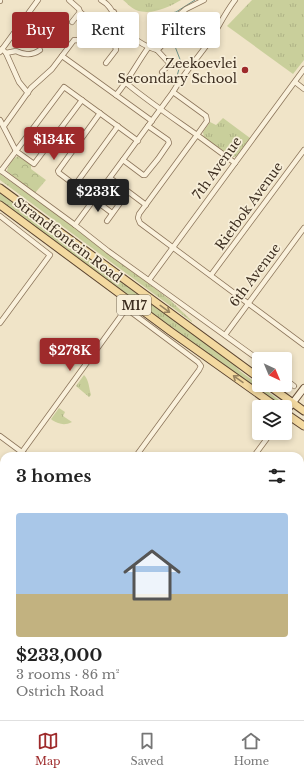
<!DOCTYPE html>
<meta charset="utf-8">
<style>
body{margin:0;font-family:"Libre Baskerville",serif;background:#f2f2f2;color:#222;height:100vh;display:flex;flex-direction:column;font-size:15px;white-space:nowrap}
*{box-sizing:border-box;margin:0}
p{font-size:13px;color:#767676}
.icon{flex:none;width:22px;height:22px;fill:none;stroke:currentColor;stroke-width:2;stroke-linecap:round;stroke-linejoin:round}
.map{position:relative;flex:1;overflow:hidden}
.sheet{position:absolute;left:0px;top:452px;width:304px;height:268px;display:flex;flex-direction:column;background:#fff;border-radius:12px 12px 0 0;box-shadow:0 2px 6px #0003}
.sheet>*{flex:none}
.banner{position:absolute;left:12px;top:12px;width:280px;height:36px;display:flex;gap:8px}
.needle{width:26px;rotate:136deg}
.buttons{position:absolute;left:252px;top:352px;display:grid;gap:8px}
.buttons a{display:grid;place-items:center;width:40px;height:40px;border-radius:4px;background:#fff;box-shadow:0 2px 6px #0003;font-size:20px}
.price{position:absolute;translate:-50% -34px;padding:0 9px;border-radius:4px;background:#9e2a2b;color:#fff;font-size:13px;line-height:26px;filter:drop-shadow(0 1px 2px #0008)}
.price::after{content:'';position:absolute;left:50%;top:24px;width:12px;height:9px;margin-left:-6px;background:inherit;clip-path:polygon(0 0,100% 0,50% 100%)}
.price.selected{background:#222;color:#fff}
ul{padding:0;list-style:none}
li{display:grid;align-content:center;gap:8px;height:212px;padding:0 16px}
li+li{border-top:1px solid #e0e0e0}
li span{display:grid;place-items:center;height:124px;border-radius:4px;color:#555}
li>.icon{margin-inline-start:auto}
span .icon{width:72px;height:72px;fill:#fffc;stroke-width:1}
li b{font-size:17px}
h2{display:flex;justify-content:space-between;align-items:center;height:48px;padding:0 16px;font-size:17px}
.pill{padding:0 14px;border-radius:4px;background:#fff;box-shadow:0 2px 6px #0003;font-size:14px;line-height:36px}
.pill.selected{background:#9e2a2b;color:#fff}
.tab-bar{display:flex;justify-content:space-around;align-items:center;height:56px;border-top:1px solid #e0e0e0;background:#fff;font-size:11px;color:#767676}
.tab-bar a{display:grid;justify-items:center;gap:2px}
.tab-bar .selected{color:#9e2a2b}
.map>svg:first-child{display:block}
.grass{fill:url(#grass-tufts)}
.park{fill:url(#park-crowns)}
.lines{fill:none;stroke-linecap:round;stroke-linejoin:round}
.stream{stroke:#6f938a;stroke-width:1}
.minor-casing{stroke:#8d765c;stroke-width:6}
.secondary-casing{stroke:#6f573f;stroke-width:8}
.primary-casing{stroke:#5b4430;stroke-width:9}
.minor{stroke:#faf1dc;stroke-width:4.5}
.secondary{stroke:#faf1dc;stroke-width:6}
.primary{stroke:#f3d9a0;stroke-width:7}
.oneway{stroke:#988460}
.poi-dot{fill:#9e2a2b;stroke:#f7eed8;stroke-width:1.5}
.labels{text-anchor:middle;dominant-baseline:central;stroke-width:3.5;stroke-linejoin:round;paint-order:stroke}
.shield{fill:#f7eed8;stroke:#756857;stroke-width:1}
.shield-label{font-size:12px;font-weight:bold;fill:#3d2e20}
.poi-label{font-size:13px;fill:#3d2e20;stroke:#f7eed8;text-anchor:end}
.street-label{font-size:13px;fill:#3d2e20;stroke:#f7eed8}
</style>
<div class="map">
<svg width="304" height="720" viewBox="0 0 304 720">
<defs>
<pattern id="grass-tufts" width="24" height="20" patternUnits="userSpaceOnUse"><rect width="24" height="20" fill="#c9cf9b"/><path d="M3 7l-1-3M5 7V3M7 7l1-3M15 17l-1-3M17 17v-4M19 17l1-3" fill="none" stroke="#aeb285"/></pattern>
<pattern id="park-crowns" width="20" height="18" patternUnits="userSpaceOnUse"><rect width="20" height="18" fill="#c9cf9b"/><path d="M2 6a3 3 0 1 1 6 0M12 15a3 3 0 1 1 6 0" fill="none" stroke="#aeb285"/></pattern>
</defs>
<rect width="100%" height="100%" fill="#f0e4c8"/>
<g class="grass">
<path d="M123 0H181C169 7 151 16 136 10 131 8 127 3 123 0Z"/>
<path d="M252 0H304V60L293 74 227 26Z"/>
<path d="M223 118 250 138 237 156 231 158 204 138 203 132 210 122 216 125Z"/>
<path d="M0 174 55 213 170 300 192 321V322L0 180Z"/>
<path d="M0 191 228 358 240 371 279 400 278 402 274 401 123 292 0 201Z"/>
<path d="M84 375C89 380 89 388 91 395L89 397 76 386Z"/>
<path d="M59 408 65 412 63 416 72 422C64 426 59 424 52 420L51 419Z"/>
<path d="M0 672 4 675V716H56V720H0Z"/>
</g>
<path class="park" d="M18 156 31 165V169L46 180 35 193 7 171C8 165 13 158 18 156Z"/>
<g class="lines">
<g class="stream">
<path d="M167 15 169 29"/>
<path d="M148 18 176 12 195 0"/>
<path d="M171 36 181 62 177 76"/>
</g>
<defs>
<g id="minor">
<path d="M69 0 79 9 80 12 89 19"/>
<path d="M101 0C112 6 113 15 120 25 127 35 145 47 157 50 168 42 171 30 175 18L186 9 204 0"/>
<path d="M0 1V0"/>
<path d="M24 19 41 31"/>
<path d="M72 22 80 12"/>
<path d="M104 27 114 12"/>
<path d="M2 49 6 53 19 82 28 93"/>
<path d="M157 50 170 64 162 72"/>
<path d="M0 52 38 0"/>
<path d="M6 53 16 51C24 55 32 56 40 50"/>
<path d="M62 56 152 121"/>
<path d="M106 63 116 50C115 47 115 34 117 31 117 30 120 26 121 25"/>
<path d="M295 82 304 89"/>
<path d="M126 83C149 102 173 118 197 135L207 121 206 116 173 92"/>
<path d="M116 95C129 80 137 63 148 48"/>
<path d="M100 113 58 171 59 173 112 213"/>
<path d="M0 120 16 151 34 164 82 100"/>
<path d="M4 126 31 88 52 69 74 40 85 41"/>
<path d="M123 160 143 175H145L158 159 169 143 168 140 148 126"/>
<path d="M235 163 197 135 139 214 138 218 140 223 304 345"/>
<path d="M0 170 75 225 108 251 259 360"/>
<path d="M1 171 64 87 138 141"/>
<path d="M110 178 146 205"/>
<path d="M75 185 118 126"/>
<path d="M0 216 50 255 0 323"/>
<path d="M107 221 128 192"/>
<path d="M75 225 173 92C183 74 197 59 209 42 218 28 225 13 235 0"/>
<path d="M211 275 304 150"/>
<path d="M149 280 304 69"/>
<path d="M225 335 304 228"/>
<path d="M285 379 294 386"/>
<path d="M0 436 27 456"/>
<path d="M22 452 123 313 127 311 131 312 198 362 201 366 199 370 136 456"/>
<path d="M254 456 271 433"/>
<path d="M300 554 304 549"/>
<path d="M300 658 304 660"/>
<path d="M0 667 4 670"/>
<path d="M64 716 69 720"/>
<path d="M59 720 62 716"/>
</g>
<path id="secondary" d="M285 413 304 388"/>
<g id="primary">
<path d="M0 188 259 378"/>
<path d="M0 205 170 331 277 407"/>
<path d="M268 385 304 411"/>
<path d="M285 413 304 426"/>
</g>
</defs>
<use href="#minor" class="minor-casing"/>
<use href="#secondary" class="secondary-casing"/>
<use href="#primary" class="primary-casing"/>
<use href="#minor" class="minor"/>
<use href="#secondary" class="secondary"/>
<use href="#primary" class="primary"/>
</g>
<defs><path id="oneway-shaft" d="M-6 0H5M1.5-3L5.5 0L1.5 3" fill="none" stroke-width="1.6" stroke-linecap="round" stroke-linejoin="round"/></defs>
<g class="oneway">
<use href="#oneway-shaft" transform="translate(165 309) rotate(36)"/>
<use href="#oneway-shaft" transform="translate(238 379) rotate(-145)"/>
</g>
<circle class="poi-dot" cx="245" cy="70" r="4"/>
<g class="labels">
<rect class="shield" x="117" y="295" width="34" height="20" rx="3"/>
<g class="shield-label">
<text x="134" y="305">M17</text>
</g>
<g class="poi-label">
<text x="237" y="63">Zeekoevlei<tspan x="237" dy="15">Secondary School</tspan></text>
</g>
<g class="street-label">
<text transform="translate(217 168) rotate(-54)">7th Avenue</text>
<text transform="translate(249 206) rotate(-54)">Rietbok Avenue</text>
<text transform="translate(68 240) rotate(37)">Strandfontein Road</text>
<text transform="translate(255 275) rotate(-53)">6th Avenue</text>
</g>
</g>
</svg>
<div class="buttons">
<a><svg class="needle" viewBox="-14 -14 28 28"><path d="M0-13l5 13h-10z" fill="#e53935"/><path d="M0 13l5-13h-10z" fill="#767676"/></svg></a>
<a><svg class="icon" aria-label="layers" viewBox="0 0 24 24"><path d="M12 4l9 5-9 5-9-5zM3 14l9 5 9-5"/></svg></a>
</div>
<b class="price" style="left:54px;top:161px">$134K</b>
<b class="price selected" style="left:98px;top:213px">$233K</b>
<b class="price" style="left:70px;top:372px">$278K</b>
<div class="banner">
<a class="pill selected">Buy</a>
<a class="pill">Rent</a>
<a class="pill">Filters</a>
</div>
<section class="sheet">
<h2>3 homes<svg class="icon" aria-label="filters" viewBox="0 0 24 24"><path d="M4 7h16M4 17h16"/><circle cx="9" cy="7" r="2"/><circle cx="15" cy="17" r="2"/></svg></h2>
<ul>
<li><span style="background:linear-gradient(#a9c7e8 65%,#c2b280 0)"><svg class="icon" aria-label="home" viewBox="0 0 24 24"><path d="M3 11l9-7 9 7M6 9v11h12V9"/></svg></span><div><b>$233,000</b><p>3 rooms · 86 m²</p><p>Ostrich Road</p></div></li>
</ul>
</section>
</div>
<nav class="tab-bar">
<a class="selected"><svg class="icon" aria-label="map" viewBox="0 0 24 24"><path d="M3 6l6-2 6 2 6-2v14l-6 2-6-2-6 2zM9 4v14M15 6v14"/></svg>Map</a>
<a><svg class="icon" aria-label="saved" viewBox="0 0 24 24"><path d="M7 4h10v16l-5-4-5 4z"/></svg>Saved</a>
<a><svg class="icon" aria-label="home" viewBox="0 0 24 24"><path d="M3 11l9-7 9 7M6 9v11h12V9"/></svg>Home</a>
</nav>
